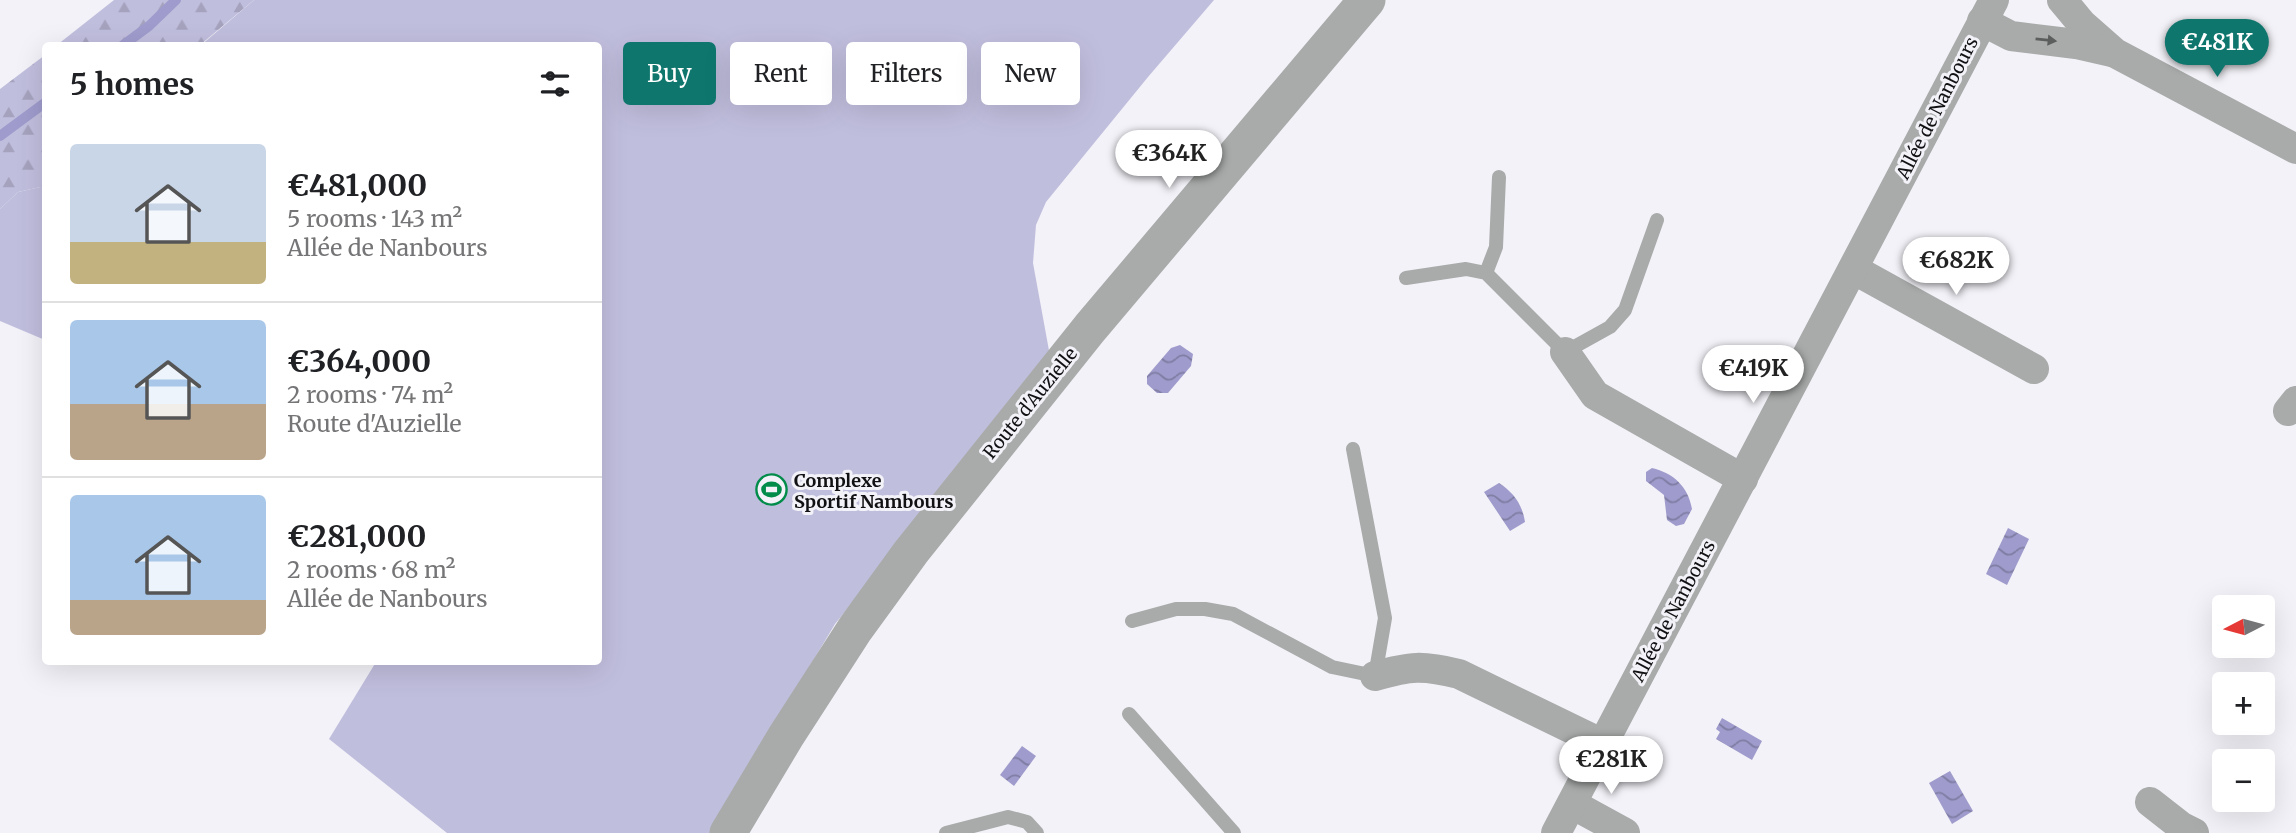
<!DOCTYPE html>
<meta charset="utf-8">
<style>
body{margin:0;font-family:Merriweather,serif;background:#f6f6f6;color:#202124;height:100vh;display:flex;flex-direction:column;font-size:26px;white-space:nowrap}
*{box-sizing:border-box;margin:0}
p{font-size:23px;color:#757577}
.icon{flex:none;width:38px;height:38px;fill:none;stroke:currentColor;stroke-width:2;stroke-linecap:round;stroke-linejoin:round}
.map{position:relative;flex:1;overflow:hidden}
.drawer{position:absolute;left:42px;top:42px;width:560px;height:623px;display:flex;flex-direction:column;background:#fff;border-radius:7px;box-shadow:0 7px 28px #0002}
.drawer>*{flex:none}
.guide{position:absolute;left:623px;top:42px;width:665px;height:63px;display:flex;gap:14px}
.needle{width:46px;rotate:264deg}
.controls{position:absolute;left:2212px;top:595px;display:grid;gap:14px}
.controls a{display:grid;place-items:center;width:63px;height:63px;border-radius:7px;background:#fff;box-shadow:0 7px 28px #0002;font-size:35px}
.price{position:absolute;translate:-50% -60px;padding:0 16px;border-radius:24px;background:#fff;color:#222;font-size:23px;line-height:46px;filter:drop-shadow(0 2px 4px #0008)}
.price::after{content:'';position:absolute;left:50%;top:42px;width:21px;height:16px;margin-left:-10px;background:inherit;clip-path:polygon(0 0,100% 0,50% 100%)}
.price.current{background:#0f766e;color:#fff}
ul{padding:0;list-style:none}
li{display:flex;align-items:center;gap:21px;height:175px;padding:0 28px}
li+li{border-top:2px solid #e0e0e0}
li span{display:grid;place-items:center;flex:none;width:196px;height:140px;border-radius:7px;color:#555}
li>.icon{margin-inline-start:auto}
span .icon{width:84px;height:84px;fill:#fffc;stroke-width:1}
li b{font-size:30px}
h2{display:flex;justify-content:space-between;align-items:center;height:84px;padding:0 28px;font-size:30px}
.pill{padding:0 24px;border-radius:7px;background:#fff;box-shadow:0 7px 28px #0002;font-size:24px;line-height:63px}
.pill.current{background:#0f766e;color:#fff}
.map>svg:first-child{display:block}
.forest{fill:url(#forest-firs)}
.green{fill:#c0bedd}
.water{fill:url(#water-waves)}
.lines{fill:none;stroke-linecap:round;stroke-linejoin:round}
.stream{stroke:#9f9bcc;stroke-width:10}
.service{stroke:#a8aba9;stroke-width:14}
.minor{stroke:#a8aba9;stroke-width:30}
.tertiary{stroke:#a8aba9;stroke-width:37}
.oneway{fill:#5c5e5e}
.labels{text-anchor:middle;dominant-baseline:central;stroke-width:6;stroke-linejoin:round;paint-order:stroke}
.street-label{font-size:18px;fill:#111113;stroke:#f2f2f8}
.poi-label{font-size:18px;font-weight:bold;fill:#111113;stroke:#f2f2f8;text-anchor:start}
</style>
<div class="map">
<svg width="2296" height="833" viewBox="0 0 2296 833">
<defs>
<pattern id="forest-firs" width="22" height="20" patternUnits="userSpaceOnUse" patternTransform="scale(1.75)"><rect width="22" height="20" fill="#c0bedd"/><path d="M5 1l3.5 6h-7zM16 11l3.5 6h-7z" fill="#a4a2bd"/></pattern>
<pattern id="water-waves" width="16" height="10" patternUnits="userSpaceOnUse" patternTransform="scale(1.75)"><rect width="16" height="10" fill="#9f9bcc"/><path d="M0 5q4-4 8 0t8 0" fill="none" stroke="#807da4"/></pattern>
</defs>
<rect width="100%" height="100%" fill="#f2f2f8"/>
<g class="forest">
<path d="M114 0H254L200 45H57Z"/>
<path d="M45 55V186L18 192 0 209V89Z"/>
</g>
<g class="green">
<path d="M254 0H1214L1148 77 1046 202 1036 225 1033 263 1050 356 835 624 710 833H447L329 739 376 662H598V46H200Z"/>
<path d="M45 186H46L45 340 0 321V209L18 192Z"/>
</g>
<g class="water">
<path d="M1180 345 1193 354 1191 366 1168 393H1157L1147 384V376L1171 348Z"/>
<path d="M1652 468C1673 473 1688 486 1692 509L1684 524 1676 526 1667 520 1664 495 1646 481V472Z"/>
<path d="M1499 483C1514 493 1522 504 1525 522L1510 531 1484 492Z"/>
<path d="M2008 528 2029 539 2007 585 1986 574Z"/>
<path d="M1722 718 1762 741 1752 760 1716 739 1720 732 1716 729Z"/>
<path d="M1022 746 1036 756 1014 786 1000 775Z"/>
<path d="M1950 771 1973 811 1952 824 1929 783Z"/>
</g>
<g class="lines">
<g class="stream">
<path d="M122 46 149 26 176 0"/>
<path d="M0 136 46 102"/>
</g>
<g class="service">
<path d="M1486 273 1496 247 1499 177"/>
<path d="M1406 278 1466 269 1486 273 1565 352 1610 327 1625 310 1657 220"/>
<path d="M1132 621 1176 609H1205L1233 614 1332 667 1375 676 1385 618 1353 449"/>
<path d="M1129 714 1234 833"/>
<path d="M946 833 1008 817 1027 822 1037 833"/>
</g>
<g class="minor">
<path d="M2062 0 2082 24 2115 53 2296 149"/>
<path d="M1982 21 2011 36 2076 44 2111 52"/>
<path d="M1853 269 2034 369"/>
<path d="M1565 352 1595 395 1743 479"/>
<path d="M2288 411 2296 401"/>
<path d="M1375 676C1411 666 1422 665 1459 674L1603 744"/>
<path d="M2150 802 2182 827 2194 833"/>
<path d="M1572 804 1625 833"/>
<path d="M1556 833 1994 0"/>
</g>
<path class="tertiary" d="M728 833 786 736 855 629 911 552 1090 328 1367 0"/>
</g>
<defs><path id="oneway-solid" d="M-6-.8H1V-3.2L6.5 0L1 3.2V.8H-6Z" transform="scale(1.75)"/></defs>
<use class="oneway" href="#oneway-solid" transform="translate(2046 40) rotate(6)"/>
<defs>
<symbol id="stadium-ring" viewBox="-11 -11 22 22"><circle r="9.5" fill="#f2f2f8" stroke="#018c4a" stroke-width="1.5"/><path d="M0-5a6.5 5 0 1 0 0 10a6.5 5 0 1 0 0-10ZM-3.5-1.8h7v3.6h-7Z" fill="#018c4a"/></symbol>
</defs>
<g fill-rule="evenodd">
<use href="#stadium-ring" x="754" y="472" width="35" height="35"/>
</g>
<g class="labels">
<g class="street-label">
<text transform="translate(1937 108) rotate(-63)">Allée de Nanbours</text>
<text transform="translate(1030 403) rotate(-51)">Route d'Auzielle</text>
<text transform="translate(1673 611) rotate(-62)">Allée de Nanbours</text>
</g>
<g class="poi-label">
<text x="794" y="480">Complexe<tspan x="794" dy="21">Sportif Nambours</tspan></text>
</g>
</g>
</svg>
<div class="controls">
<a><svg class="needle" viewBox="-14 -14 28 28"><path d="M0-13l5 13h-10z" fill="#e53935"/><path d="M0 13l5-13h-10z" fill="#757577"/></svg></a>
<a>+</a>
<a>−</a>
</div>
<b class="price current" style="left:2217px;top:79px">€481K</b>
<b class="price" style="left:1169px;top:190px">€364K</b>
<b class="price" style="left:1956px;top:297px">€682K</b>
<b class="price" style="left:1753px;top:405px">€419K</b>
<b class="price" style="left:1611px;top:796px">€281K</b>
<div class="guide">
<a class="pill current">Buy</a>
<a class="pill">Rent</a>
<a class="pill">Filters</a>
<a class="pill">New</a>
</div>
<section class="drawer">
<h2>5 homes<svg class="icon" aria-label="filters" viewBox="0 0 24 24"><path d="M4 7h16M4 17h16"/><circle cx="9" cy="7" r="2"/><circle cx="15" cy="17" r="2"/></svg></h2>
<ul>
<li><span style="background:linear-gradient(#c9d6e8 70%,#c2b280 0)"><svg class="icon" aria-label="home" viewBox="0 0 24 24"><path d="M3 11l9-7 9 7M6 9v11h12V9"/></svg></span><div><b>€481,000</b><p>5 rooms · 143 m²</p><p>Allée de Nanbours</p></div></li>
<li><span style="background:linear-gradient(#a9c7e8 60%,#b9a48a 0)"><svg class="icon" aria-label="home" viewBox="0 0 24 24"><path d="M3 11l9-7 9 7M6 9v11h12V9"/></svg></span><div><b>€364,000</b><p>2 rooms · 74 m²</p><p>Route d'Auzielle</p></div></li>
<li><span style="background:linear-gradient(#a9c7e8 75%,#b9a48a 0)"><svg class="icon" aria-label="home" viewBox="0 0 24 24"><path d="M3 11l9-7 9 7M6 9v11h12V9"/></svg></span><div><b>€281,000</b><p>2 rooms · 68 m²</p><p>Allée de Nanbours</p></div></li>
</ul>
</section>
</div>
